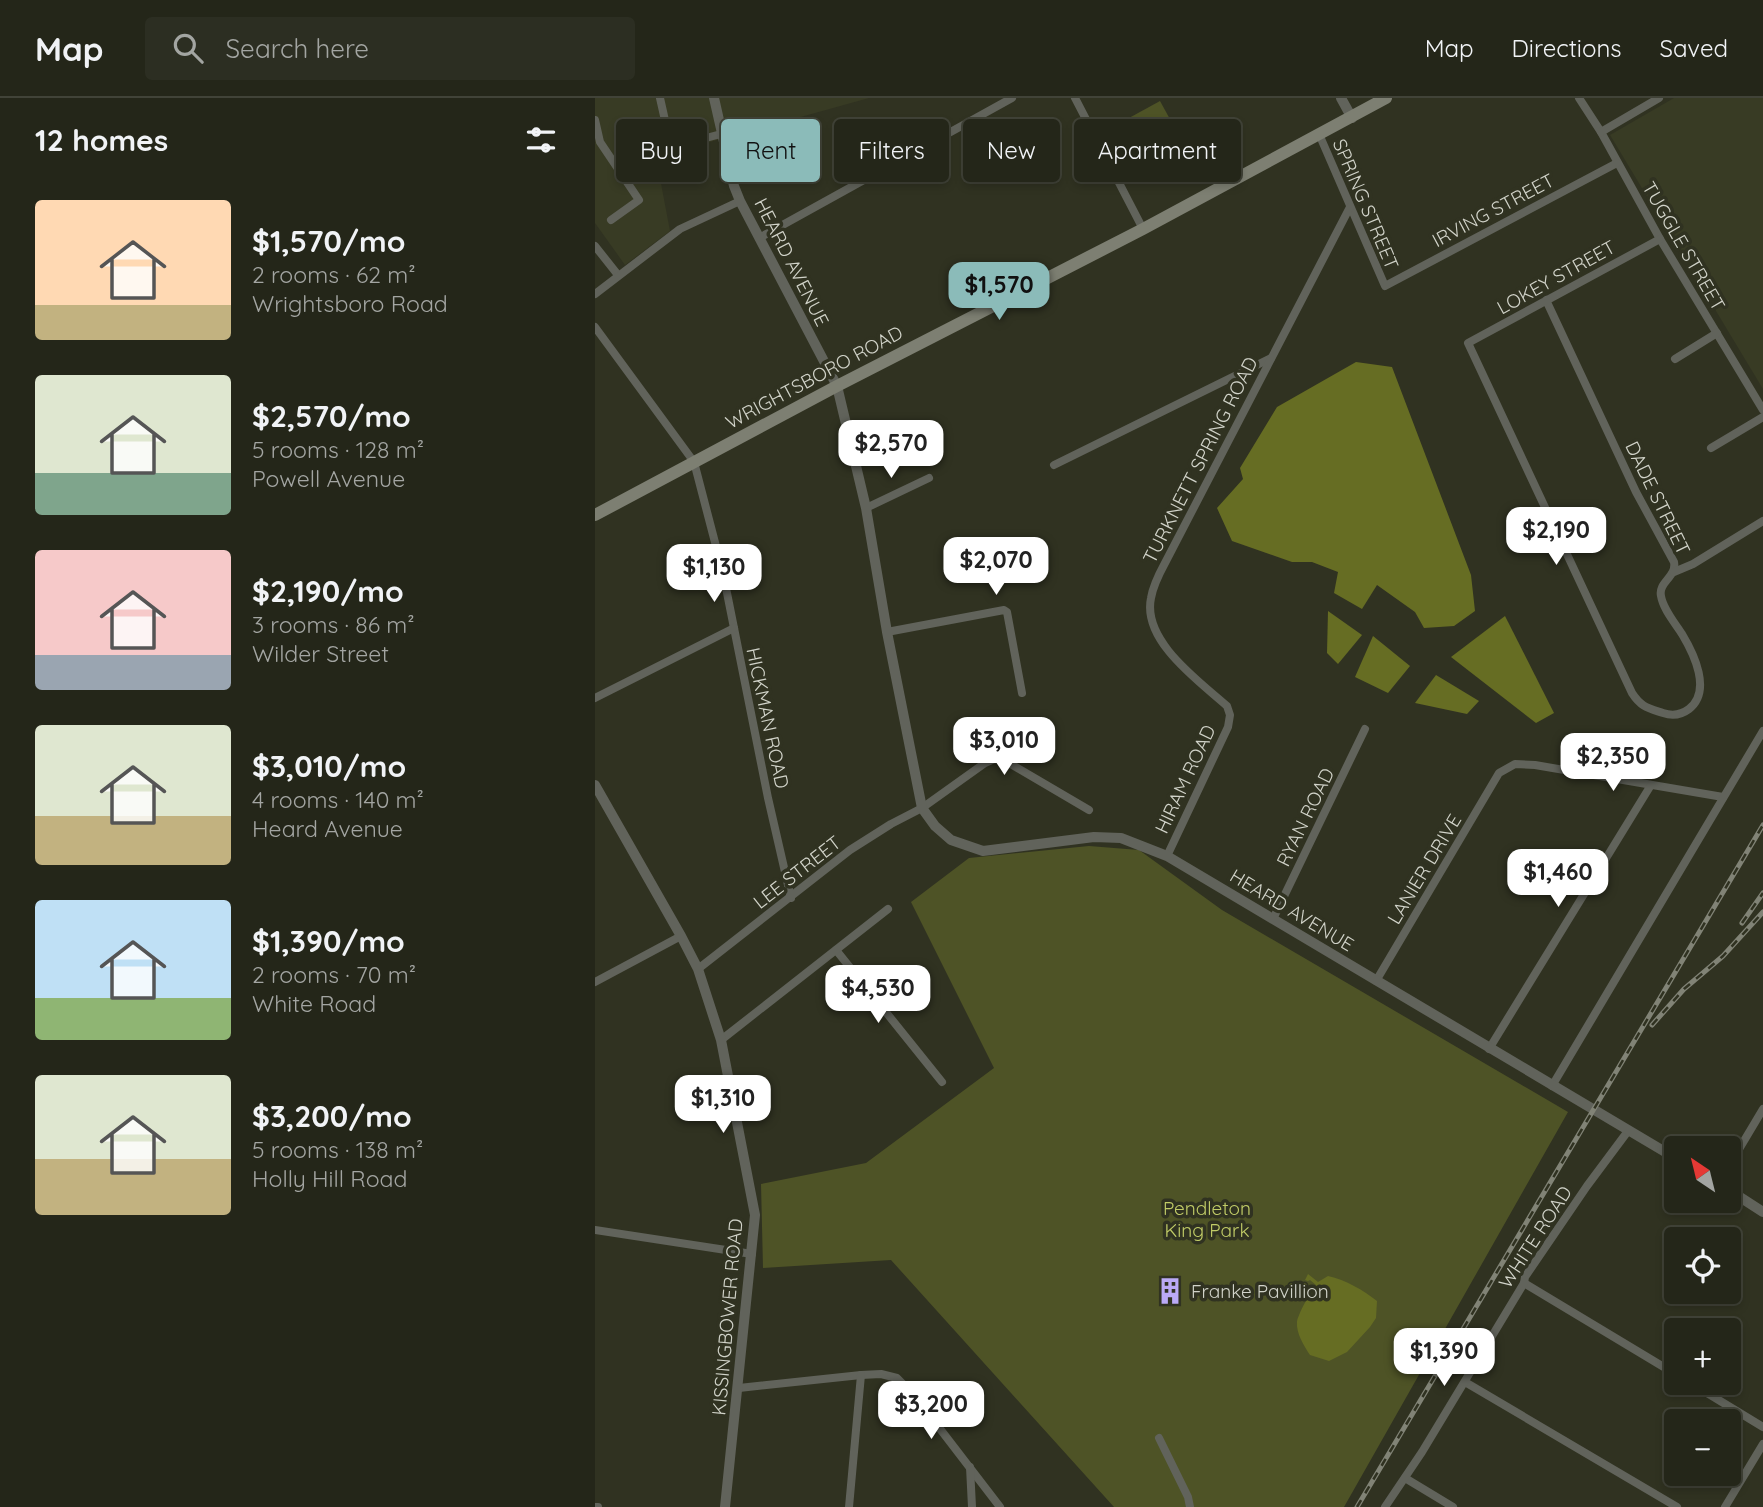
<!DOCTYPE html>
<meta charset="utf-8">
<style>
body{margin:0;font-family:Quicksand,sans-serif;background:#2c2e22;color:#f1f3f6;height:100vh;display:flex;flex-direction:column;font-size:26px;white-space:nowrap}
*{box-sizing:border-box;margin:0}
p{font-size:23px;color:#a3a5a2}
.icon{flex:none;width:38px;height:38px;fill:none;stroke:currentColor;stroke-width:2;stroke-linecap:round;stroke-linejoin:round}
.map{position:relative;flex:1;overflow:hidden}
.side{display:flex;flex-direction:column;background:#242619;width:595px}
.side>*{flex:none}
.banner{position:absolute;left:21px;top:21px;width:665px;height:63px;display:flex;gap:14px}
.needle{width:46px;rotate:325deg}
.buttons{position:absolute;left:1069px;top:1038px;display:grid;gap:14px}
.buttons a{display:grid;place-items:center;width:77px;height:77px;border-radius:7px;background:#242619;box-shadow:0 4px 10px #0003,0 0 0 2px #414338;font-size:35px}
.price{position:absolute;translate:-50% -60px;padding:0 16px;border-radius:14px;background:#fff;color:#222;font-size:23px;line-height:46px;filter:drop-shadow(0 2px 4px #0008)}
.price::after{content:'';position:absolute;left:50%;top:42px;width:21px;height:16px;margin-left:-10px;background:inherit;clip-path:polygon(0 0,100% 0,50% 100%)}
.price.active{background:#8bbbb9;color:#111}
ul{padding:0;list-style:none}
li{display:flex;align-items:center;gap:21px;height:175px;padding:0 35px}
li span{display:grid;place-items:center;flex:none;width:196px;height:140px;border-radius:7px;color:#555}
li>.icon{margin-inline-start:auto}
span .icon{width:84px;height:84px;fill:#fffc;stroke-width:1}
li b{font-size:30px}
h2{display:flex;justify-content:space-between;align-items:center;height:84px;padding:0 35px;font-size:30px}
.tag{padding:0 24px;border-radius:7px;background:#242619;box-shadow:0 4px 10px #0003,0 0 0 2px #414338;font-size:24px;line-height:63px}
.tag.active{background:#8bbbb9;color:#111}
header{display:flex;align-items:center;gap:42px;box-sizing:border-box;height:98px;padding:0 35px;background:#242619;border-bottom:2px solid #414338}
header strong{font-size:33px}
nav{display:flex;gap:38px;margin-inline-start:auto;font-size:24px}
.search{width:490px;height:63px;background:#2c2e22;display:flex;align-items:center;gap:18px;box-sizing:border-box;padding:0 24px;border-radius:7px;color:#a3a5a2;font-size:26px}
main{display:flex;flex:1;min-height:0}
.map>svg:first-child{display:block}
.built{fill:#383b24}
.green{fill:#4e5326}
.water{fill:#666d23}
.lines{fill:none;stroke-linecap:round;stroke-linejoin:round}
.minor{stroke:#61635b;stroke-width:8}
.tertiary{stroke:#61635b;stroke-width:10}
.secondary{stroke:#7d7f72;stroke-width:12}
.rail-casing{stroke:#818376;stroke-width:5}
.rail{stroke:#303221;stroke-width:2.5;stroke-dasharray:8;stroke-linecap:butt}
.labels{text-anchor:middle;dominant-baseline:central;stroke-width:7;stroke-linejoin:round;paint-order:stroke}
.street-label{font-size:19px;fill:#d1d3c9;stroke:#303221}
.park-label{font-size:19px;fill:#c1cc67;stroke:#303221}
.poi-label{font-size:19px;fill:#d1d3c9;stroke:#303221;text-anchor:start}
</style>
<header>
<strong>Map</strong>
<div class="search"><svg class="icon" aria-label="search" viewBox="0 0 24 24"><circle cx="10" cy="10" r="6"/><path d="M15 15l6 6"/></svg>Search here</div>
<nav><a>Map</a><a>Directions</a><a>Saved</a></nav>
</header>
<main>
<section class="side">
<h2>12 homes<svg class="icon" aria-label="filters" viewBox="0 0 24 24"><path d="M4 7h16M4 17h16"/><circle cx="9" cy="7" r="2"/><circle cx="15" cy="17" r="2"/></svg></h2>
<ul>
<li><span style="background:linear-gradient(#ffd9b3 75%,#c2b280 0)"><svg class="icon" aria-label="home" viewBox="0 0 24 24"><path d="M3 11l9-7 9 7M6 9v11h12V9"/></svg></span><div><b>$1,570/mo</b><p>2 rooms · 62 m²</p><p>Wrightsboro Road</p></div></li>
<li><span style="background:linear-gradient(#dfe7d0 70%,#7fa58c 0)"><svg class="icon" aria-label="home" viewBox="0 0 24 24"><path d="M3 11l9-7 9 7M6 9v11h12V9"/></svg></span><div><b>$2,570/mo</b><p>5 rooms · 128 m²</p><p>Powell Avenue</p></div></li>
<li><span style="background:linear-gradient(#f6c9c9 75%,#9aa5b1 0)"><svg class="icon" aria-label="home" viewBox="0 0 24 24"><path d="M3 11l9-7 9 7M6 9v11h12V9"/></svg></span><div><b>$2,190/mo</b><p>3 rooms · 86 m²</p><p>Wilder Street</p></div></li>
<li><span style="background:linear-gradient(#dfe7d0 65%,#c2b280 0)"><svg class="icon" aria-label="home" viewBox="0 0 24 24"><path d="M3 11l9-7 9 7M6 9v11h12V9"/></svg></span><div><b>$3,010/mo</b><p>4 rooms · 140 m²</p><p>Heard Avenue</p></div></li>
<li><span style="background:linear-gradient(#bfe0f5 70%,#8fb573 0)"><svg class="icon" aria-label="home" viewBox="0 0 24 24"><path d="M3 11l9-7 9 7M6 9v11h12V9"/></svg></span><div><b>$1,390/mo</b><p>2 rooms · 70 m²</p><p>White Road</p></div></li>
<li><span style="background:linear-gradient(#dfe7d0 60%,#c2b280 0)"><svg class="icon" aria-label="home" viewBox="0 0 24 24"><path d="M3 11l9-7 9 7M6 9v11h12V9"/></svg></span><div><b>$3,200/mo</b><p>5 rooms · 138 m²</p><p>Holly Hill Road</p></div></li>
</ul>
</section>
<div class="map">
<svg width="1168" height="1409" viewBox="0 0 1168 1409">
<rect width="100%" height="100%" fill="#303221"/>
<g class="built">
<path d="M0 0H274L61 59 75 133 30 167 0 125Z"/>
<path d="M1079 0H1168V291L1015 37Z"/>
</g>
<g class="green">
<path d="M565 3 582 34 551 51 534 20Z"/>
<path d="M494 748 544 752 627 812 973 1014 749 1409H519L296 1162 168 1170 166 1086 271 1065 399 970 316 804 374 760Z"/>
</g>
<g class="water">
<path d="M761 264 797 269 876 477 880 513 859 528 829 530 820 514 782 487 767 511 739 495 743 474 717 464H697L637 443 622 410 648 381 645 370 682 309Z"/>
<path d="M733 513 767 537 743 566 732 555Z"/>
<path d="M910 518 959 615 941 625 856 559Z"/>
<path d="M778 538 815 568 793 595 760 579Z"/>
<path d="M841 577 884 603 872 616 820 605Z"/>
<path d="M713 1176 723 1184 733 1178C751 1182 768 1192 782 1203L781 1220 775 1229 752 1254 734 1263 715 1257C709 1248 701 1235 702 1224 703 1216 716 1193 721 1187L715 1182 713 1183 710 1182Z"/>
</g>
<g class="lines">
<g class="minor">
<path d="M65 0 76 49"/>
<path d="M480 0 548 131"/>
<path d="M984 0 1006 34 1065 141 1168 312"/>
<path d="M0 22 5 44 44 102 16 122"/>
<path d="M1006 34 1064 0"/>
<path d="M724 36 790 188 1022 65"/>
<path d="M28 78 62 53 126 36"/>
<path d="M164 140 417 0"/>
<path d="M0 148 23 177"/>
<path d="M0 196 85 131 145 103"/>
<path d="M951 202 1041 394 1079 464C1082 479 1063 484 1066 498 1068 511 1080 525 1087 536 1099 556 1117 593 1094 611 1086 617 1077 618 1068 615 1053 610 1046 609 1037 595L873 245 1065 141"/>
<path d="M0 229 99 364 128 475 173 700 196 800"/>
<path d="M1080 261 1122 235"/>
<path d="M1116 350 1168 319"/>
<path d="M459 367 676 260"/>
<path d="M271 410 334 380"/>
<path d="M1079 474 1098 466 1168 423"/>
<path d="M292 534 409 512 412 514 427 595"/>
<path d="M0 600 139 530"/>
<path d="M572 758 633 629 635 617 632 608C604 583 547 543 556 500 558 488 564 476 570 465L755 109"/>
<path d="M678 821 770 631"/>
<path d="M241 852 347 984"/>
<path d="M103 871 255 752 296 726 327 710 390 665 399 661 409 662 494 712"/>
<path d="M781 883 904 675 920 666 940 667 1128 699"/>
<path d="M0 884 86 838"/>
<path d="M126 942 293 811"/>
<path d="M894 951 1056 687"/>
<path d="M957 988 1168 633"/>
<path d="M1134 1068 1168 1011"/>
<path d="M0 1132 157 1156"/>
<path d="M929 1185 1082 1277"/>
<path d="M870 1284 1082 1409"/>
<path d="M1094 1284 1168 1329"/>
<path d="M144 1290 266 1277 286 1276 302 1280 319 1297 405 1409"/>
<path d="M564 1340 593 1399 595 1409"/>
<path d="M375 1369 377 1409"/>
<path d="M810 1380 858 1409"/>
<path d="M0 1409H3"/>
<path d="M254 1409 266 1277"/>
<path d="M790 1409 827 1354 929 1185 930 1179 992 1088 1033 1033"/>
<path d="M1130 1409 1168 1346"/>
</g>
<g class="tertiary">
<path d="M119 0 139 88 145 103 242 288 271 410 292 534 327 710 340 728 356 742 388 753 499 739 526 740 572 758 1082 1061"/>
<path d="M746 0 757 20"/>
<path d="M0 687 86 838 103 871 126 942 160 1117 130 1409"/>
<path d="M1134 1092 1168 1114"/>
</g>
<path class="secondary" d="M0 417 242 288 548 131 791 0"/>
<defs>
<g id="rail">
<path d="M1147 825 1168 795"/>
<path d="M1057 927 1089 891 1128 858 1168 814"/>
<path d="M762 1409 1168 727"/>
</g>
</defs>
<use href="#rail" class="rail-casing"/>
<use href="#rail" class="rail"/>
</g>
<defs>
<symbol id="building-bare" viewBox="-9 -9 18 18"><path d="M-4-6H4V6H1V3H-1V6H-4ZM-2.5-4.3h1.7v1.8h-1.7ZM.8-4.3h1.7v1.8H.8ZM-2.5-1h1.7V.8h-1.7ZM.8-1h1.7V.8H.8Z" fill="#bbaaf6" stroke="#303221" stroke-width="2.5" paint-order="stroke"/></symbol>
</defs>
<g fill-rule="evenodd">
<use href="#building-bare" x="556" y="1174" width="38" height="38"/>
</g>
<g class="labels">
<g class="street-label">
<text transform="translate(771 106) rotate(67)">SPRING STREET</text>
<text transform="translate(898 112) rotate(-28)">IRVING STREET</text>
<text transform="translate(1089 148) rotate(60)">TUGGLE STREET</text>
<text transform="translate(197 164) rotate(63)">HEARD AVENUE</text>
<text transform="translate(961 179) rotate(-29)">LOKEY STREET</text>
<text transform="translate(219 279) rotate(-28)">WRIGHTSBORO ROAD</text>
<text transform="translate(605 362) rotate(-63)">TURKNETT SPRING ROAD</text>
<text transform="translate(1063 400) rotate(64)">DADE STREET</text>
<text transform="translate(173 620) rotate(78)">HICKMAN ROAD</text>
<text transform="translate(590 681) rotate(-65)">HIRAM ROAD</text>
<text transform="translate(710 719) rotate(-64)">RYAN ROAD</text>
<text transform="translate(829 771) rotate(-59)">LANIER DRIVE</text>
<text transform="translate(202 774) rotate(-38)">LEE STREET</text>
<text transform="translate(697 812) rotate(31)">HEARD AVENUE</text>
<text transform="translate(940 1139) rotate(-57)">WHITE ROAD</text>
<text transform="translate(132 1219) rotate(-85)">KISSINGBOWER ROAD</text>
</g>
<g class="park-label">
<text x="612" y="1110">Pendleton<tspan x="612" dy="22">King Park</tspan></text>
</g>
<g class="poi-label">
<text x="596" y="1193">Franke Pavillion</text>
</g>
</g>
</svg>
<div class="buttons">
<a><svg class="needle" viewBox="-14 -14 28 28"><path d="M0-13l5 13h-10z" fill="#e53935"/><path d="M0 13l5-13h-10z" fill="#a3a5a2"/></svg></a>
<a><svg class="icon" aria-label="locate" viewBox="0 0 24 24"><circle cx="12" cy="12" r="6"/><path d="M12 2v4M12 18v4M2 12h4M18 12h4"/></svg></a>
<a>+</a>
<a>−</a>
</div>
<b class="price active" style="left:404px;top:224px">$1,570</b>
<b class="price" style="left:296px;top:382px">$2,570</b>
<b class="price" style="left:961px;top:469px">$2,190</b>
<b class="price" style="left:401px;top:499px">$2,070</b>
<b class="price" style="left:119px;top:506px">$1,130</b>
<b class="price" style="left:409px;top:679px">$3,010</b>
<b class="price" style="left:1018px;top:695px">$2,350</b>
<b class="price" style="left:963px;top:811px">$1,460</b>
<b class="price" style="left:283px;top:927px">$4,530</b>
<b class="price" style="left:128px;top:1037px">$1,310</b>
<b class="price" style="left:849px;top:1290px">$1,390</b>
<b class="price" style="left:336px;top:1343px">$3,200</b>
<div class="banner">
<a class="tag">Buy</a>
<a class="tag active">Rent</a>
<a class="tag">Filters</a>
<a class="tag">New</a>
<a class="tag">Apartment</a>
</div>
</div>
</main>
